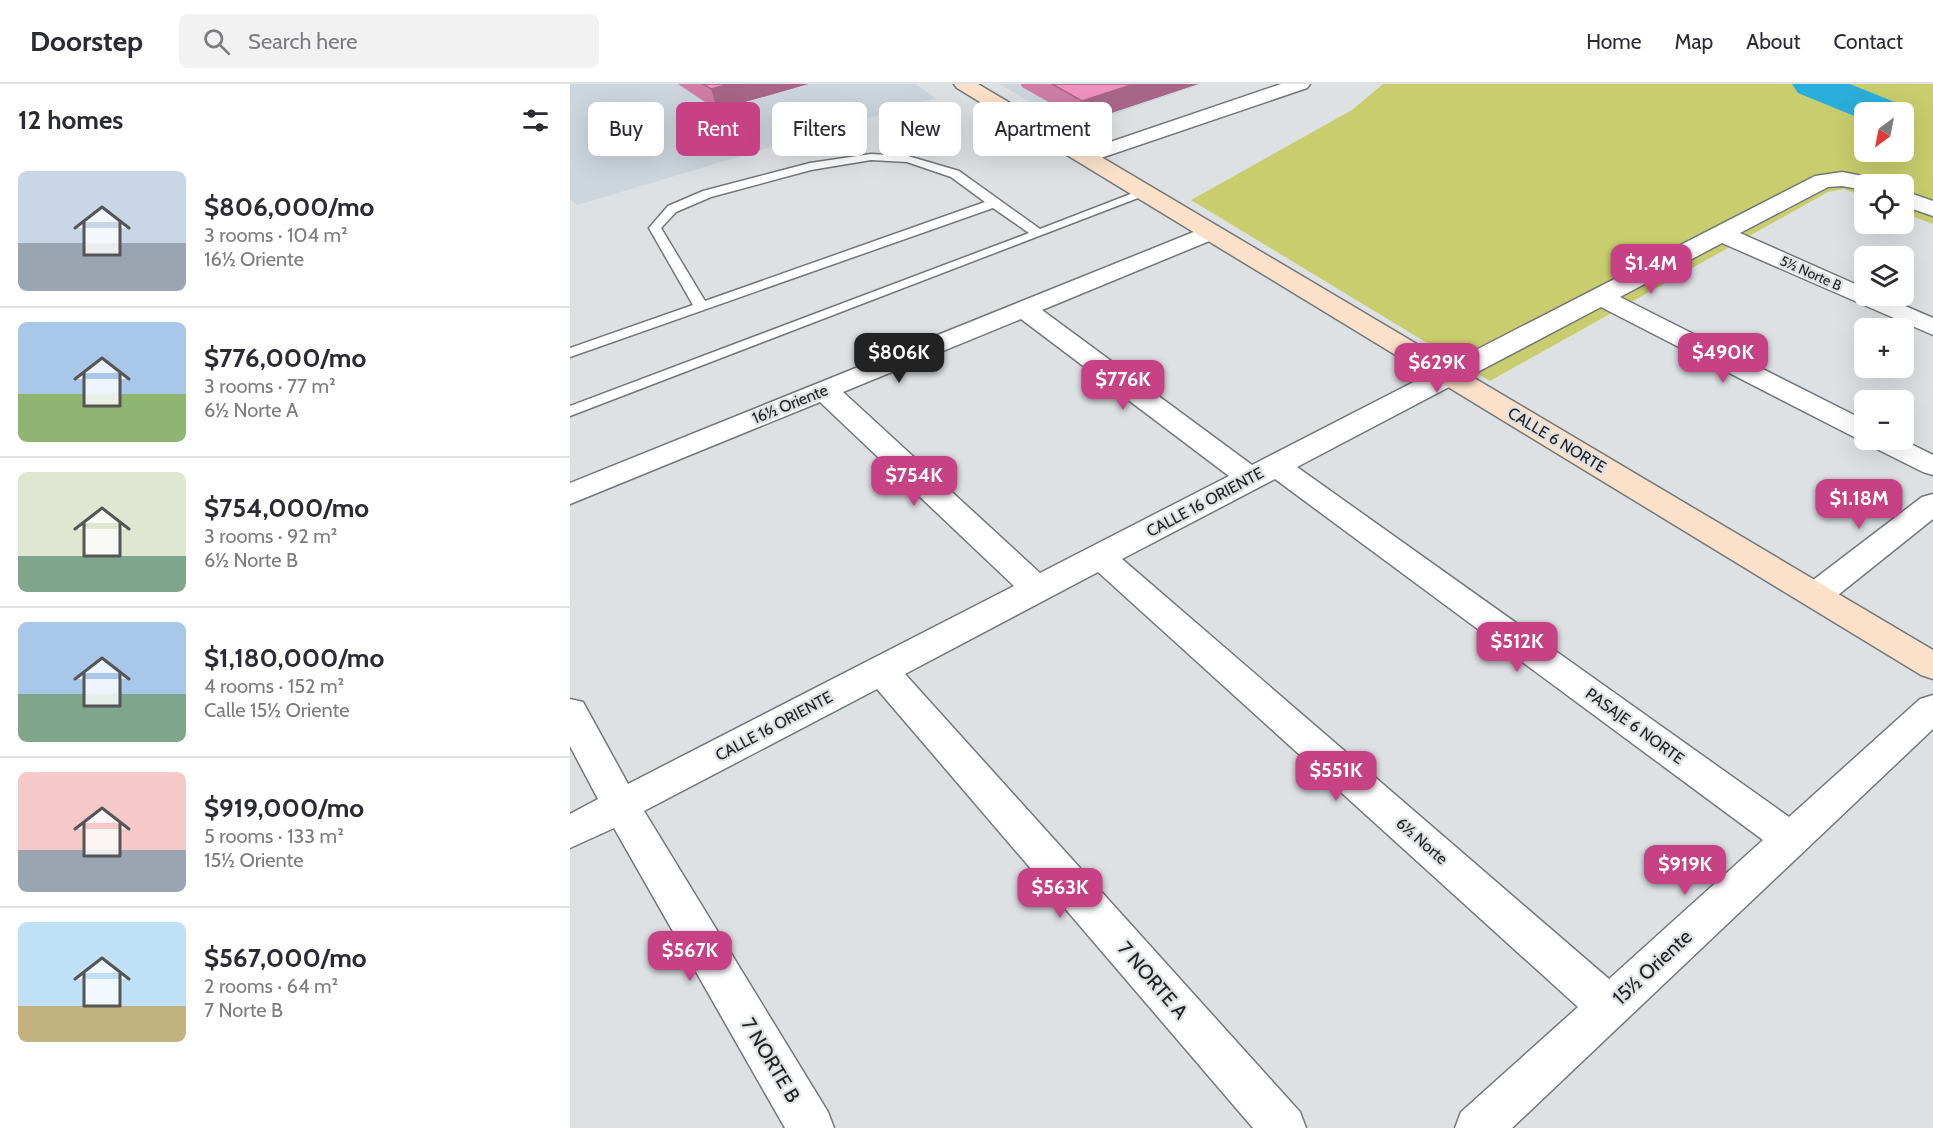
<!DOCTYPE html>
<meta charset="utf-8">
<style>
body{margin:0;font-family:Cabin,sans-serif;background:#f2f2f3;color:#2b2b33;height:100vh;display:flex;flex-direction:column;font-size:22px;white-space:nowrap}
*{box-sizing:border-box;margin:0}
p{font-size:20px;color:#7c7c81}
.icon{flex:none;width:33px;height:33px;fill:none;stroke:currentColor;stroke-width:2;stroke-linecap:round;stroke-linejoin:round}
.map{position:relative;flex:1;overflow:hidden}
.drawer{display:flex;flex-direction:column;background:#fff;width:570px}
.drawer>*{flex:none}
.top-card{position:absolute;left:18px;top:18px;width:570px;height:54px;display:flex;gap:12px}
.needle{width:39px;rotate:212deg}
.buttons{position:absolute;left:1284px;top:18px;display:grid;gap:12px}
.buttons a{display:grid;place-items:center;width:60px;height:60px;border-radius:9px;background:#fff;box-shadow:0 6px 24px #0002;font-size:30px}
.price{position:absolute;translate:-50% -51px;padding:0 14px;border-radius:12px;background:#c74285;color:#fff;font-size:20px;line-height:39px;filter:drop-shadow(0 2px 3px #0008)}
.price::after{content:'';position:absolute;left:50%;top:36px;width:18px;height:14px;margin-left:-9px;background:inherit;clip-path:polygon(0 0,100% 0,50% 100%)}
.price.current{background:#222;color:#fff}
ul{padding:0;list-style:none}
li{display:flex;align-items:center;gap:18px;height:150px;padding:0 18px}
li+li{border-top:2px solid #e1e1e2}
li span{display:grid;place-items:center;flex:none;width:168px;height:120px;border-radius:9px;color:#555}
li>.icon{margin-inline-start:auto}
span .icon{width:72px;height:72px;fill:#fffc;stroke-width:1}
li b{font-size:26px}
h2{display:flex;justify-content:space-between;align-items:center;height:72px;padding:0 18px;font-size:26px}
.tag{padding:0 21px;border-radius:9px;background:#fff;box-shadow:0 6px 24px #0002;font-size:21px;line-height:54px}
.tag.current{background:#c74285;color:#fff}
header{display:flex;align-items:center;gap:36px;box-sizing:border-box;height:84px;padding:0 30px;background:#fff;border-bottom:2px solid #e1e1e2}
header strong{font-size:28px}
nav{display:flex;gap:33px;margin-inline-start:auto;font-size:21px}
.search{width:420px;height:54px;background:#f2f2f3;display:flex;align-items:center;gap:15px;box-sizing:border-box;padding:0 21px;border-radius:9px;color:#7c7c81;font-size:22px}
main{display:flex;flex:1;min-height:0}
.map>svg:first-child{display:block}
.built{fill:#cdd5dd}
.green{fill:#c8ce6d;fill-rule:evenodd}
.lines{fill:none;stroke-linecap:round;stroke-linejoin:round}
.river{fill:#2baedb;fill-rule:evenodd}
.lane-casing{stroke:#747779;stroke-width:3}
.street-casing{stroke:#747779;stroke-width:3}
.secondary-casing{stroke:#747779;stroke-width:3}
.lane{fill:#fff;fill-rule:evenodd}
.street{fill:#fff;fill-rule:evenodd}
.secondary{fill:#fbe1ca;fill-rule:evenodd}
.wall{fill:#ce7ea5}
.shaded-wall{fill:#a86686}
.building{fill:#f092c0;stroke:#a86686;stroke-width:1.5}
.labels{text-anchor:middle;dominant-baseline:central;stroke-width:4.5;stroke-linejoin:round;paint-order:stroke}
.far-street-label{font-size:14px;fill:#222324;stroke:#dee1e4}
.street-label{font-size:16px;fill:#222324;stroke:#dee1e4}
.near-street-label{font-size:20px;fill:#222324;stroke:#dee1e4}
</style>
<header>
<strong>Doorstep</strong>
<div class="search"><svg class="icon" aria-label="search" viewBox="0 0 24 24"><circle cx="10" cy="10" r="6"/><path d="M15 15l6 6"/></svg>Search here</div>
<nav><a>Home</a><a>Map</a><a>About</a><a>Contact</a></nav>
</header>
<main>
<section class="drawer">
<h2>12 homes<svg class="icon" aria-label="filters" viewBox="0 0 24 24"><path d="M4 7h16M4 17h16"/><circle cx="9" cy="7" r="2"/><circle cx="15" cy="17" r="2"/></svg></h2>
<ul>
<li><span style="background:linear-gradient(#c9d6e8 60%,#9aa5b1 0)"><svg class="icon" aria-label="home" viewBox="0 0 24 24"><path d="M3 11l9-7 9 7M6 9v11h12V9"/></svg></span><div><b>$806,000/mo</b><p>3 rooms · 104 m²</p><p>16½ Oriente</p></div></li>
<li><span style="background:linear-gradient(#a9c7e8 60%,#8fb573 0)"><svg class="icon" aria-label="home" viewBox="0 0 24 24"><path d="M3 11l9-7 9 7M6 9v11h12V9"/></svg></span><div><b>$776,000/mo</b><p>3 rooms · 77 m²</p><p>6½ Norte A</p></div></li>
<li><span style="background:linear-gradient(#dfe7d0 70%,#7fa58c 0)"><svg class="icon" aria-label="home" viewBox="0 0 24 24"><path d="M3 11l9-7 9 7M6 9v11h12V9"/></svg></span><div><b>$754,000/mo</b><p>3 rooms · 92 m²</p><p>6½ Norte B</p></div></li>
<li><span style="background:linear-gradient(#a9c7e8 60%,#7fa58c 0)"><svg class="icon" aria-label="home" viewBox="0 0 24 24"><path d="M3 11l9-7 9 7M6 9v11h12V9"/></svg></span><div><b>$1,180,000/mo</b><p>4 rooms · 152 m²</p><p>Calle 15½ Oriente</p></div></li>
<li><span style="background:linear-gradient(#f6c9c9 65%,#9aa5b1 0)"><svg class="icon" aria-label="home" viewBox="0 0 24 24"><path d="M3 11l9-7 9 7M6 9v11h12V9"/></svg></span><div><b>$919,000/mo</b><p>5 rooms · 133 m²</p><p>15½ Oriente</p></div></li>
<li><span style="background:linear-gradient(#bfe0f5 70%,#c2b280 0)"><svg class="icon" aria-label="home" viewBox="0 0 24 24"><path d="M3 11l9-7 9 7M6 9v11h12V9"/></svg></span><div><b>$567,000/mo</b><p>2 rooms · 64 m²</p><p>7 Norte B</p></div></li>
</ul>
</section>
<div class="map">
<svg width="1363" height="1044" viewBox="0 0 1363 1044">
<rect width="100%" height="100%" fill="#dee1e4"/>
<g class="built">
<path d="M0 0H345L366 14 7 121 0 115Z"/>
<path d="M429 0H632L505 44Z"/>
</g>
<path class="green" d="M813 0H1363V140L1334 129V100H1294V113L1274 105 1258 108 920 297 621 116 782 26ZM1294 28H1334V68H1294Z"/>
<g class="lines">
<path class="river" d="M1222 0H1280L1327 19 1334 28H1294V36L1228 9Z"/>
<defs>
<path id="lane" d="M301 70 338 72 389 87 470 145 571 106H579L581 109 0 332V322L459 149 423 124 0 273V264L123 221 79 144 98 122 133 107 240 79ZM301 76 337 78 381 93 415 118 135 217 91 144 106 128 141 113 241 86Z"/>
<g id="street">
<path d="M711 0H740L737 4 522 77 515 79 508 77 504 73 508 69Z"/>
<path d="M1272 88 1308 95 1311 100H1294V106L1272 102 1258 103 1170 149 1294 204V212H1312L1363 234V251L1152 159 1050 213 1294 336V355L1284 353 1031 223 727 383 1219 733 1350 615 1363 611V645L942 1044H885L891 1028 1008 923 528 488 335 590 730 1028 736 1044H683L307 605 74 727 258 1028 264 1044H215L44 744 0 764V730L28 715 0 662V615L13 618 58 700 444 502 250 318 0 420V399L641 141 649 143 653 148 649 153 472 226 682 381 1245 92ZM451 235 659 392 470 489 273 308ZM705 395 1193 756 1039 895 552 475Z"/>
<path d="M1334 107 1363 117V132L1334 122Z"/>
<path d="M1297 356H1333L1363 371V391L1353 388 1301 362Z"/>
<path d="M1363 410V435L1258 519 1246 522 1234 519 1230 511 1234 503 1352 413Z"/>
</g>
<path id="secondary" d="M384 0H408L1363 566V595L1351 591 387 4Z"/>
</defs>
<use href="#lane" class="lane-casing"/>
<use href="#street" class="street-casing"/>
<use href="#secondary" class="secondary-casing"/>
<use href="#lane" class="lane"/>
<use href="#street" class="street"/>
<use href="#secondary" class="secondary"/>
</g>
<g class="wall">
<path d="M108 0H238L147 26Z"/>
<path d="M451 0H628L514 38 452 3Z"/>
</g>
<g class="shaded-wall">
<path d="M159 0H238L147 26 141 5Z"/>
<path d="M564 0H628L514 38 512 17Z"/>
</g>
<g class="building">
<path d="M133 0H159L141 5Z"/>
<path d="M482 0H564L512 17Z"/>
</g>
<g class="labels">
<g class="far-street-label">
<text transform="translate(1241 189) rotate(24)">5½ Norte B</text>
</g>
<g class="street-label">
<text transform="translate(220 320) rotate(-22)">16½ Oriente</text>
<text transform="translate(987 356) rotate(31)">CALLE 6 NORTE</text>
<text transform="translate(635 418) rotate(-28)">CALLE 16 ORIENTE</text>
<text transform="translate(204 642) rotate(-28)">CALLE 16 ORIENTE</text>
<text transform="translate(1065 642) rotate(36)">PASAJE 6 NORTE</text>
<text transform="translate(852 757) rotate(41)">6½ Norte</text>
</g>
<g class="near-street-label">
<text transform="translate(1082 883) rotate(-43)">15½ Oriente</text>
<text transform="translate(583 896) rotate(49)">7 NORTE A</text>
<text transform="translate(201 976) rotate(59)">7 NORTE B</text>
</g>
</g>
</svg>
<div class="buttons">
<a><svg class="needle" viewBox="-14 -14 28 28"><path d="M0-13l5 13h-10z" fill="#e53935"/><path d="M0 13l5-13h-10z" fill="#7c7c81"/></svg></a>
<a><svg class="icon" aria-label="locate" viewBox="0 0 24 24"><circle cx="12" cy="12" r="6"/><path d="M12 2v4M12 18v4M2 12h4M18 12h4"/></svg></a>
<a><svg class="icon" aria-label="layers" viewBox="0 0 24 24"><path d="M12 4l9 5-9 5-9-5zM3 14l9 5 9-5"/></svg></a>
<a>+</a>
<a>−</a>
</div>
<b class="price" style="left:1081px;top:211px">$1.4M</b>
<b class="price current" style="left:329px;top:300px">$806K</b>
<b class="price" style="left:1153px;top:300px">$490K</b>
<b class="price" style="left:867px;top:310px">$629K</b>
<b class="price" style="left:553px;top:327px">$776K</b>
<b class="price" style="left:344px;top:423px">$754K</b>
<b class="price" style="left:1289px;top:446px">$1.18M</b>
<b class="price" style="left:947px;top:589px">$512K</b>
<b class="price" style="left:766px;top:718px">$551K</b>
<b class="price" style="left:1115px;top:812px">$919K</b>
<b class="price" style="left:490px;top:835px">$563K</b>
<b class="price" style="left:120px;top:898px">$567K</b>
<div class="top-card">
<a class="tag">Buy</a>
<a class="tag current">Rent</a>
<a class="tag">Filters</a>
<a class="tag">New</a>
<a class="tag">Apartment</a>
</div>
</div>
</main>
